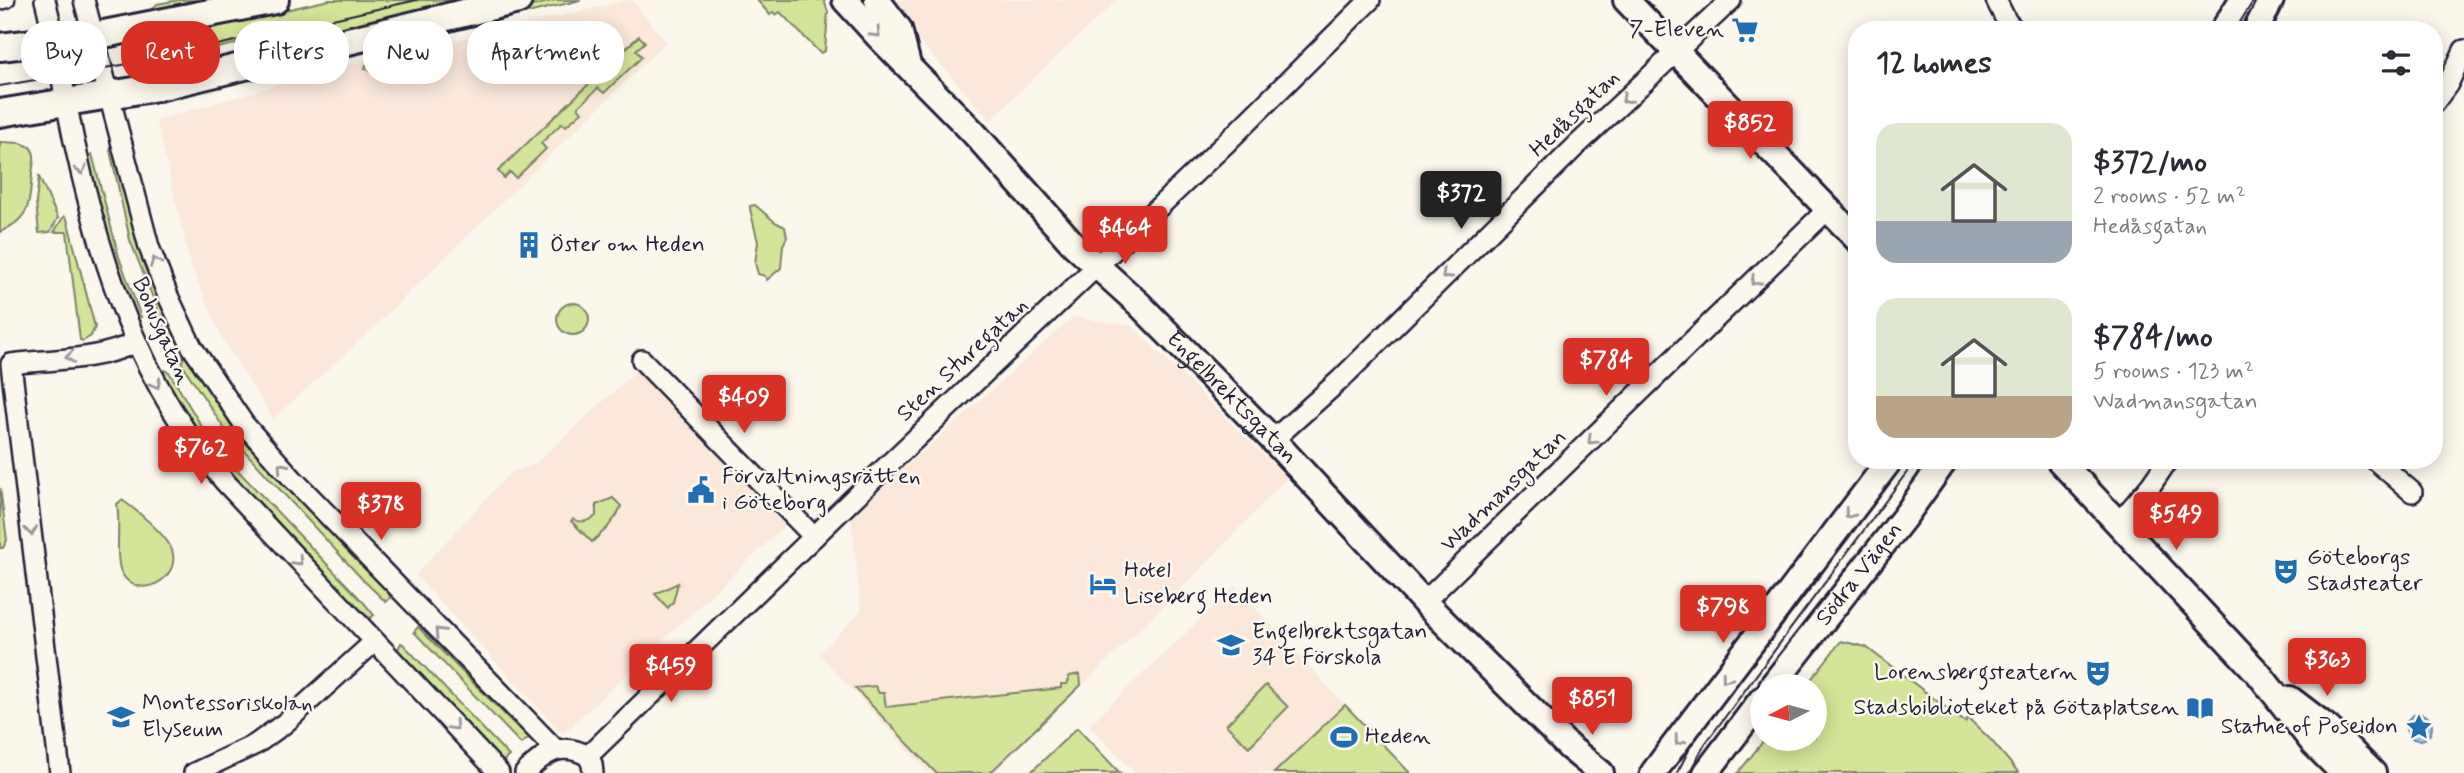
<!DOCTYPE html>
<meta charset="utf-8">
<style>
body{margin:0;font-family:Mynerve,sans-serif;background:#f7f7f7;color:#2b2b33;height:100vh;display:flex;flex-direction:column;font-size:26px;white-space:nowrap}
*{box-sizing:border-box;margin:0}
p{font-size:23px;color:#7c7c81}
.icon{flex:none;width:38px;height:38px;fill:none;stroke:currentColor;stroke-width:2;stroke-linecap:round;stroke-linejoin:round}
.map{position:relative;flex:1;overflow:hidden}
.side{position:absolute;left:1848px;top:21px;width:595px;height:448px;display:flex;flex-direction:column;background:#fff;border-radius:28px;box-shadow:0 4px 18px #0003}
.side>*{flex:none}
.banner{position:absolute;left:21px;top:21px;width:665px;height:63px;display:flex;gap:14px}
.needle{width:46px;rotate:264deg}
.controls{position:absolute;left:1750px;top:674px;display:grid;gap:14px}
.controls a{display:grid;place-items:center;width:77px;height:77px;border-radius:50%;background:#fff;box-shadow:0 4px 18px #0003;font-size:35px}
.price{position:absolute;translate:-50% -60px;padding:0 16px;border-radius:7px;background:#d93025;color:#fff;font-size:23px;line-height:46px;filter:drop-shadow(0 2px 4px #0008)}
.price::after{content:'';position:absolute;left:50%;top:42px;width:21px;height:16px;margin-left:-10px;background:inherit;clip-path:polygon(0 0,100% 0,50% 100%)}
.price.current{background:#222;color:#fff}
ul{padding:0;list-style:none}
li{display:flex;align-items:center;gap:21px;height:175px;padding:0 28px}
li span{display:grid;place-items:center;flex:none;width:196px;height:140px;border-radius:21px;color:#555}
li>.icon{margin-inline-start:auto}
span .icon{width:84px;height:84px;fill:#fffc;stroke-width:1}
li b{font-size:30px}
h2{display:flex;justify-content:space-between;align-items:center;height:84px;padding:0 28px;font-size:30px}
.chip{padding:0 24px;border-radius:28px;background:#fff;box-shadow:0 4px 18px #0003;font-size:24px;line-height:63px}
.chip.current{background:#d93025;color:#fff}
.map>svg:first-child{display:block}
.built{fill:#fbe8da}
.green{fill:#d4e498;stroke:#7b836a;stroke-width:2}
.water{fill:#96c7f2;stroke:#6885a9;stroke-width:2}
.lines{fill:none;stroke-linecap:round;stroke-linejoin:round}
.pedestrian-casing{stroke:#22223b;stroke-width:19}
.minor-casing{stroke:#22223b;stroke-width:24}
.tertiary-casing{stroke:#22223b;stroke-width:30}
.secondary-casing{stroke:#22223b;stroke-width:32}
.pedestrian{stroke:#fbf7ec;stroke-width:14}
.minor{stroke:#fbf7ec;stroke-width:19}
.tertiary{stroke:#fbf7ec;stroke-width:24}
.secondary{stroke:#fbf7ec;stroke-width:26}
.tram{stroke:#22223b;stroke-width:2}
.oneway{stroke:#99979c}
.labels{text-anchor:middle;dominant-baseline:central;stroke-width:5;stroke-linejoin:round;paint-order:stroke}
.poi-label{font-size:23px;fill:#22223b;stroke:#fbf7ec;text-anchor:start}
.street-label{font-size:23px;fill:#22223b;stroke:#fbf7ec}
</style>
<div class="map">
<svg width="2464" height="773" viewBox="0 0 2464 773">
<rect width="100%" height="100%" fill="#fbf7ec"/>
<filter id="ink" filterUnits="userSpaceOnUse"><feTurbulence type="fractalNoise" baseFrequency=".0143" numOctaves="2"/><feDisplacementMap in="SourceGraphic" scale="14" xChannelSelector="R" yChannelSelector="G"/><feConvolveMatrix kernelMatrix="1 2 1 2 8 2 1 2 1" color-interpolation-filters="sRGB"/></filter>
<g filter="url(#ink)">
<g class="built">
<path d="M629 0H632L666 42 369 332 273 419 222 338 191 266 156 120 359 62Z"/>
<path d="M893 0H1117L990 120 913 34Z"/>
<path d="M1073 317 1132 326 1287 478 1198 572 993 773H929L819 654 861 611 851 516Z"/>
<path d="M638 369 789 522 563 734 415 575 510 473 535 464Z"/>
<path d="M1235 586 1345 705 1274 773H1135L1089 725Z"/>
</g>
<g class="green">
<path d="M179 0H207L153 9 157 4Z"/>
<path d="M329 0H472L270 50 267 37 172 58 158 55 154 40Z"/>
<path d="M555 0H581L433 36 437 31Z"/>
<path d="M757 0H824L828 12 825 51 820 53 780 12 776 15 773 12 770 15Z"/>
<path d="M639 36 645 42 636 50 642 57 604 93 598 88 578 107 582 112 566 126 562 123 541 143 546 149 516 178 510 172 504 178 498 171Z"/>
<path d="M414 53 411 62 372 72 365 68 366 65Z"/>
<path d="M0 142 21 143 30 147C36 154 34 159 33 167 28 198 36 216 0 232Z"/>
<path d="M110 150H116L143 258 176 337 175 341H171L167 333 130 240Z"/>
<path d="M92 154 119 257 141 317 135 316 113 261 87 156Z"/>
<path d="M39 177 58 218 50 232 39 233 36 202Z"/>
<path d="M755 205 775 222 785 227 787 237 783 245 781 268 767 280 765 276 758 274 755 263 758 242 750 209V206Z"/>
<path d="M64 216 67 219 95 327 91 336 83 341 80 340 67 232H54Z"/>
<circle cx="573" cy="319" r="16"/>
<path d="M183 357 188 359 236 432 389 592 390 598 386 602 363 580 226 431 185 369 182 364Z"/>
<path d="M165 370 169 372 202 427 227 459 364 603 374 615 370 618 361 612C290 539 213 469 165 379L163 374Z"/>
<path d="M0 488 7 540 3 548H0Z"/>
<path d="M613 498 621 506 617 515 607 528 592 542 571 521 573 519C581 524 589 521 596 516V505Z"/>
<path d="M122 500C135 509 160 530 169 544 188 575 140 604 122 574 114 559 121 524 117 504Z"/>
<path d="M678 583 673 602 668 608 655 594Z"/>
<path d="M418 627 515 725 531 736 521 744 414 632Z"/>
<path d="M1841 641 1866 647 1965 722 1968 718 1991 740 2019 773H1738L1765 739 1815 738V686H1806Z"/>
<path d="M401 643 403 644 509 756 500 764 479 736 397 651Z"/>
<path d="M1080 674 1081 685 990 773H936L855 688 875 686 879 693H884L886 707 1061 688V684H1067L1069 680V676Z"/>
<path d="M1266 685 1288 707 1249 747 1226 725Z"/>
<path d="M1345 705 1410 773H1274Z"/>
<path d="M1077 728 1120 773H1030Z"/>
</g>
<circle class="water" cx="2419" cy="727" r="13"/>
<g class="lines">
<defs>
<path id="pedestrian" d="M0 2 7 0"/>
<g id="minor">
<path d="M45 0C57 46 64 94 74 141 101 265 140 385 225 482L499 773"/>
<path d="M84 0 149 247 168 296 192 347 244 424 292 478 556 750"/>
<path d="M1996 0 2007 22 2015 30"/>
<path d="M2434 103 2448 84 2464 50"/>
<path d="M642 360 814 537"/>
<path d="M1273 440 1340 380 1576 146 1731 0"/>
<path d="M2375 460 2412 492"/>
<path d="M2118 524 2151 485 2168 460"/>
<path d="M1424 602 1828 209"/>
<path d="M588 756 890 463 1225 144 1370 0"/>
<path d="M60 773 11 364C52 359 99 361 136 342"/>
<path d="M194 773 256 744 285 723 374 642"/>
<path d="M525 773C544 753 561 741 588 756L592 764 593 773"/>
</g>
<g id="tertiary">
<path id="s1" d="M845 0 877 35 972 131 1074 245 1139 304 1273 440 1424 602 1569 747 1601 773"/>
<path d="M877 0 899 29 908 65"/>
<path d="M1626 0 1857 239"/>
<path d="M2223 30 2242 0"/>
<path d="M2256 30 2271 0"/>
<path d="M2059 460 2259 674 2314 744 2343 773"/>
<path id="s2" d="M1772 686 1906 515 1945 460"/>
<path d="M2290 699 2328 728 2373 773"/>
<path d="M1653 773 1890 460"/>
<path d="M1706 773 1762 699"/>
</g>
<g id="secondary">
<path d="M0 47 94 36 275 0"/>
<path d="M0 113 158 87 518 0"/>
</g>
</defs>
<use href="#pedestrian" class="pedestrian-casing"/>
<use href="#minor" class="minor-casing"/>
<use href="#tertiary" class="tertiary-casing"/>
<use href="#secondary" class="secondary-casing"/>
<use href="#pedestrian" class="pedestrian"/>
<use href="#minor" class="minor"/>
<use href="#tertiary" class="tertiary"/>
<use href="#secondary" class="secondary"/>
<g class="tram">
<path d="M2235 30 2254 0"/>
<path d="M0 86 151 60 417 0"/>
<path d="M1768 643 1820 572"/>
<path d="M1677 773 1689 750"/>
<path d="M1689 773 1705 744 1916 460"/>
</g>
</g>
<defs><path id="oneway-chevron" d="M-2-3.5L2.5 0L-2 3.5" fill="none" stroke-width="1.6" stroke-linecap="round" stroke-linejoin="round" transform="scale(1.75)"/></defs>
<g class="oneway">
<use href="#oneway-chevron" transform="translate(876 33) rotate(46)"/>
<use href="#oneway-chevron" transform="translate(1626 99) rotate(137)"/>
<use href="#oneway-chevron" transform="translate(81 170) rotate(76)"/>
<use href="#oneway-chevron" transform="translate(155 262) rotate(-111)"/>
<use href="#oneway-chevron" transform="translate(1446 275) rotate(135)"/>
<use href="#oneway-chevron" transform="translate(1755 281) rotate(136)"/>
<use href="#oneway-chevron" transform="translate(70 357) rotate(174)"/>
<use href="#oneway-chevron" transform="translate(156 384) rotate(61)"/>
<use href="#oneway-chevron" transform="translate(1592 440) rotate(136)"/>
<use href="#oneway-chevron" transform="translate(282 467) rotate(-132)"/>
<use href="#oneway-chevron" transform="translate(1849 514) rotate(127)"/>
<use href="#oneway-chevron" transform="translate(31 531) rotate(83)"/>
<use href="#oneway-chevron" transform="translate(298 561) rotate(47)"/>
<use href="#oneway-chevron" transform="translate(439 632) rotate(-134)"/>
<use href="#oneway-chevron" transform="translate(1726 678) rotate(127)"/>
<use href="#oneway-chevron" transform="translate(454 726) rotate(47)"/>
<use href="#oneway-chevron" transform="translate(1679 741) rotate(127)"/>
</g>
</g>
<defs>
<symbol id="supermarket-bare" viewBox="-9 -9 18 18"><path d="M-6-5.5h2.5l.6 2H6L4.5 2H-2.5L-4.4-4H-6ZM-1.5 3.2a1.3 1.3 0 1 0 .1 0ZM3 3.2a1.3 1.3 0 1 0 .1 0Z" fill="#1f6fb2" stroke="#fbf7ec" stroke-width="2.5" paint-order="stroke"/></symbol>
<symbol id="building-bare" viewBox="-9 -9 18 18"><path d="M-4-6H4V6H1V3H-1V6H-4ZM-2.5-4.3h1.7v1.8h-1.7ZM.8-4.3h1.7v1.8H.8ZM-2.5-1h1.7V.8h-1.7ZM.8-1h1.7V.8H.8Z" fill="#1f6fb2" stroke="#fbf7ec" stroke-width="2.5" paint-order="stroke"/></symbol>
<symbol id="civic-bare" viewBox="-9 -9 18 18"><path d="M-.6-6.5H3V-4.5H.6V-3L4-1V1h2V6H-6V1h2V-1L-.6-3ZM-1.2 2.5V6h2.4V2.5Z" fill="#1f6fb2" stroke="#fbf7ec" stroke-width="2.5" paint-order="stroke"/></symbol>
<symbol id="theatre-bare" viewBox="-9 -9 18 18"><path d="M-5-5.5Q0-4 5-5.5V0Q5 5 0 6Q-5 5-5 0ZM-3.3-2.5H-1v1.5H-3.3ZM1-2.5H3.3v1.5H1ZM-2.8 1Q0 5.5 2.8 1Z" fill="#1f6fb2" stroke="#fbf7ec" stroke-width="2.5" paint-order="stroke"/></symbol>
<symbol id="hotel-bare" viewBox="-9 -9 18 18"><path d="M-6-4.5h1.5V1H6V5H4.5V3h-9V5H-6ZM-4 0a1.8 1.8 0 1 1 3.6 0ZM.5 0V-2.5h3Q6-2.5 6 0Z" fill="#1f6fb2" stroke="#fbf7ec" stroke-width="2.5" paint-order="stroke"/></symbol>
<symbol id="school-bare" viewBox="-9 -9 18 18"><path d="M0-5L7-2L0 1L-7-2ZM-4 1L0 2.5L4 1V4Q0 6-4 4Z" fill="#1f6fb2" stroke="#fbf7ec" stroke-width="2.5" paint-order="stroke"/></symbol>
<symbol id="library-bare" viewBox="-9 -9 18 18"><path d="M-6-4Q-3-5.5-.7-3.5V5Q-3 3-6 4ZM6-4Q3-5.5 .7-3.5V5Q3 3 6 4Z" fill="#1f6fb2" stroke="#fbf7ec" stroke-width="2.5" paint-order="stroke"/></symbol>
<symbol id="sight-bare" viewBox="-9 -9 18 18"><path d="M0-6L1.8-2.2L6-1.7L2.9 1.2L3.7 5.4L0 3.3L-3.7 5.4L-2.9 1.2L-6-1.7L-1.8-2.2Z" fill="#1f6fb2" stroke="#fbf7ec" stroke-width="2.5" paint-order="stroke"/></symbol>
<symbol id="stadium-bare" viewBox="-9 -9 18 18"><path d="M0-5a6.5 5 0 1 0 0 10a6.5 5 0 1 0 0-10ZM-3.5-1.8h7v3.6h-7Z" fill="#1f6fb2" stroke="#fbf7ec" stroke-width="2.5" paint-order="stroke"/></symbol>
</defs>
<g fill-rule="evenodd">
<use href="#supermarket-bare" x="1726" y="11" width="38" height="38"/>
<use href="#building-bare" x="510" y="226" width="38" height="38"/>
<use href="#civic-bare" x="682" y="471" width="38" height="38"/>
<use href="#theatre-bare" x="2267" y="552" width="38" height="38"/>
<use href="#hotel-bare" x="1084" y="565" width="38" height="38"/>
<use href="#school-bare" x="1212" y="626" width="38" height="38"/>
<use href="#theatre-bare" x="2079" y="654" width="38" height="38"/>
<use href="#library-bare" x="2181" y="689" width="38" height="38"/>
<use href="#school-bare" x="102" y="698" width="38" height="38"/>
<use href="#sight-bare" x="2400" y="708" width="38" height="38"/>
<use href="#stadium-bare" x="1325" y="718" width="38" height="38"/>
</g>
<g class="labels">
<g class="poi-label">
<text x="1724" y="30" text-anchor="end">7-Eleven</text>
<text x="550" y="245">Öster om Heden</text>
<text x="722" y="477">Förvaltningsrätten<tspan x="722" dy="26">i Göteborg</tspan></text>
<text x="2307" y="558">Göteborgs<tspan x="2307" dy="26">Stadsteater</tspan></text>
<text x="1124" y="571">Hotel<tspan x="1124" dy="26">Liseberg Heden</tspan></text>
<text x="1252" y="632">Engelbrektsgatan<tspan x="1252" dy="26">34 E Förskola</tspan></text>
<text x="2077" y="673" text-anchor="end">Lorensbergsteatern</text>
<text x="142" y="704">Montessoriskolan<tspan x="142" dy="26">Elyseum</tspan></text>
<text x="2179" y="708" text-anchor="end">Stadsbiblioteket på Götaplatsen</text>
<text x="2398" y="727" text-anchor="end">Statue of Poseidon</text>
<text x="1365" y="737">Heden</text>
</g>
<g class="street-label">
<text transform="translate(1575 114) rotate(-44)">Hedåsgatan</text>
<text transform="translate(161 331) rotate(66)">Bohusgatan</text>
<text transform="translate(963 360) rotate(-43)">Sten Sturegatan</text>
<text stroke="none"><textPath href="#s1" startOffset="555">Engelbrektsgatan</textPath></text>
<text transform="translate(1504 491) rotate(-44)">Wadmansgatan</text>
<text stroke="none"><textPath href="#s2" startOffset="142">Södra Vägen</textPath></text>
</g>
</g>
</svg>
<div class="controls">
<a><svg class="needle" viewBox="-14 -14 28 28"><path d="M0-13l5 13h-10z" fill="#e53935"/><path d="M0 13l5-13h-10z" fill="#7c7c81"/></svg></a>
</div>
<b class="price" style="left:1750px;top:161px">$852</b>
<b class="price current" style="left:1461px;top:231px">$372</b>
<b class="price" style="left:1125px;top:266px">$464</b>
<b class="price" style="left:1606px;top:398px">$784</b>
<b class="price" style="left:744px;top:435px">$409</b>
<b class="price" style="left:201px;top:486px">$762</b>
<b class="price" style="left:381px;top:542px">$378</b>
<b class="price" style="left:2176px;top:552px">$549</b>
<b class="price" style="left:1723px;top:645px">$798</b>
<b class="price" style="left:2327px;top:698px">$363</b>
<b class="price" style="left:671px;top:704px">$459</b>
<b class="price" style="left:1592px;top:737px">$851</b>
<div class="banner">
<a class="chip">Buy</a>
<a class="chip current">Rent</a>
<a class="chip">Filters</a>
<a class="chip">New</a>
<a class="chip">Apartment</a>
</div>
<section class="side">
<h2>12 homes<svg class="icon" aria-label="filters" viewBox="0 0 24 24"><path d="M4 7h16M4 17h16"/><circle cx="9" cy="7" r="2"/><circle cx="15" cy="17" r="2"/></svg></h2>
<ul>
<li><span style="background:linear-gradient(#dfe7d0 70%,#9aa5b1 0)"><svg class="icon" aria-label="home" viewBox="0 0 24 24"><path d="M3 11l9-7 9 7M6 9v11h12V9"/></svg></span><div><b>$372/mo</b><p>2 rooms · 52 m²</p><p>Hedåsgatan</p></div></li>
<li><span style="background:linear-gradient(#dfe7d0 70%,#b9a48a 0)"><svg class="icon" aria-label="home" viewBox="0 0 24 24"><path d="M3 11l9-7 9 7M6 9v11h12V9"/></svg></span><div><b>$784/mo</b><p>5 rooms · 123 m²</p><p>Wadmansgatan</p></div></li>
</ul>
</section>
</div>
